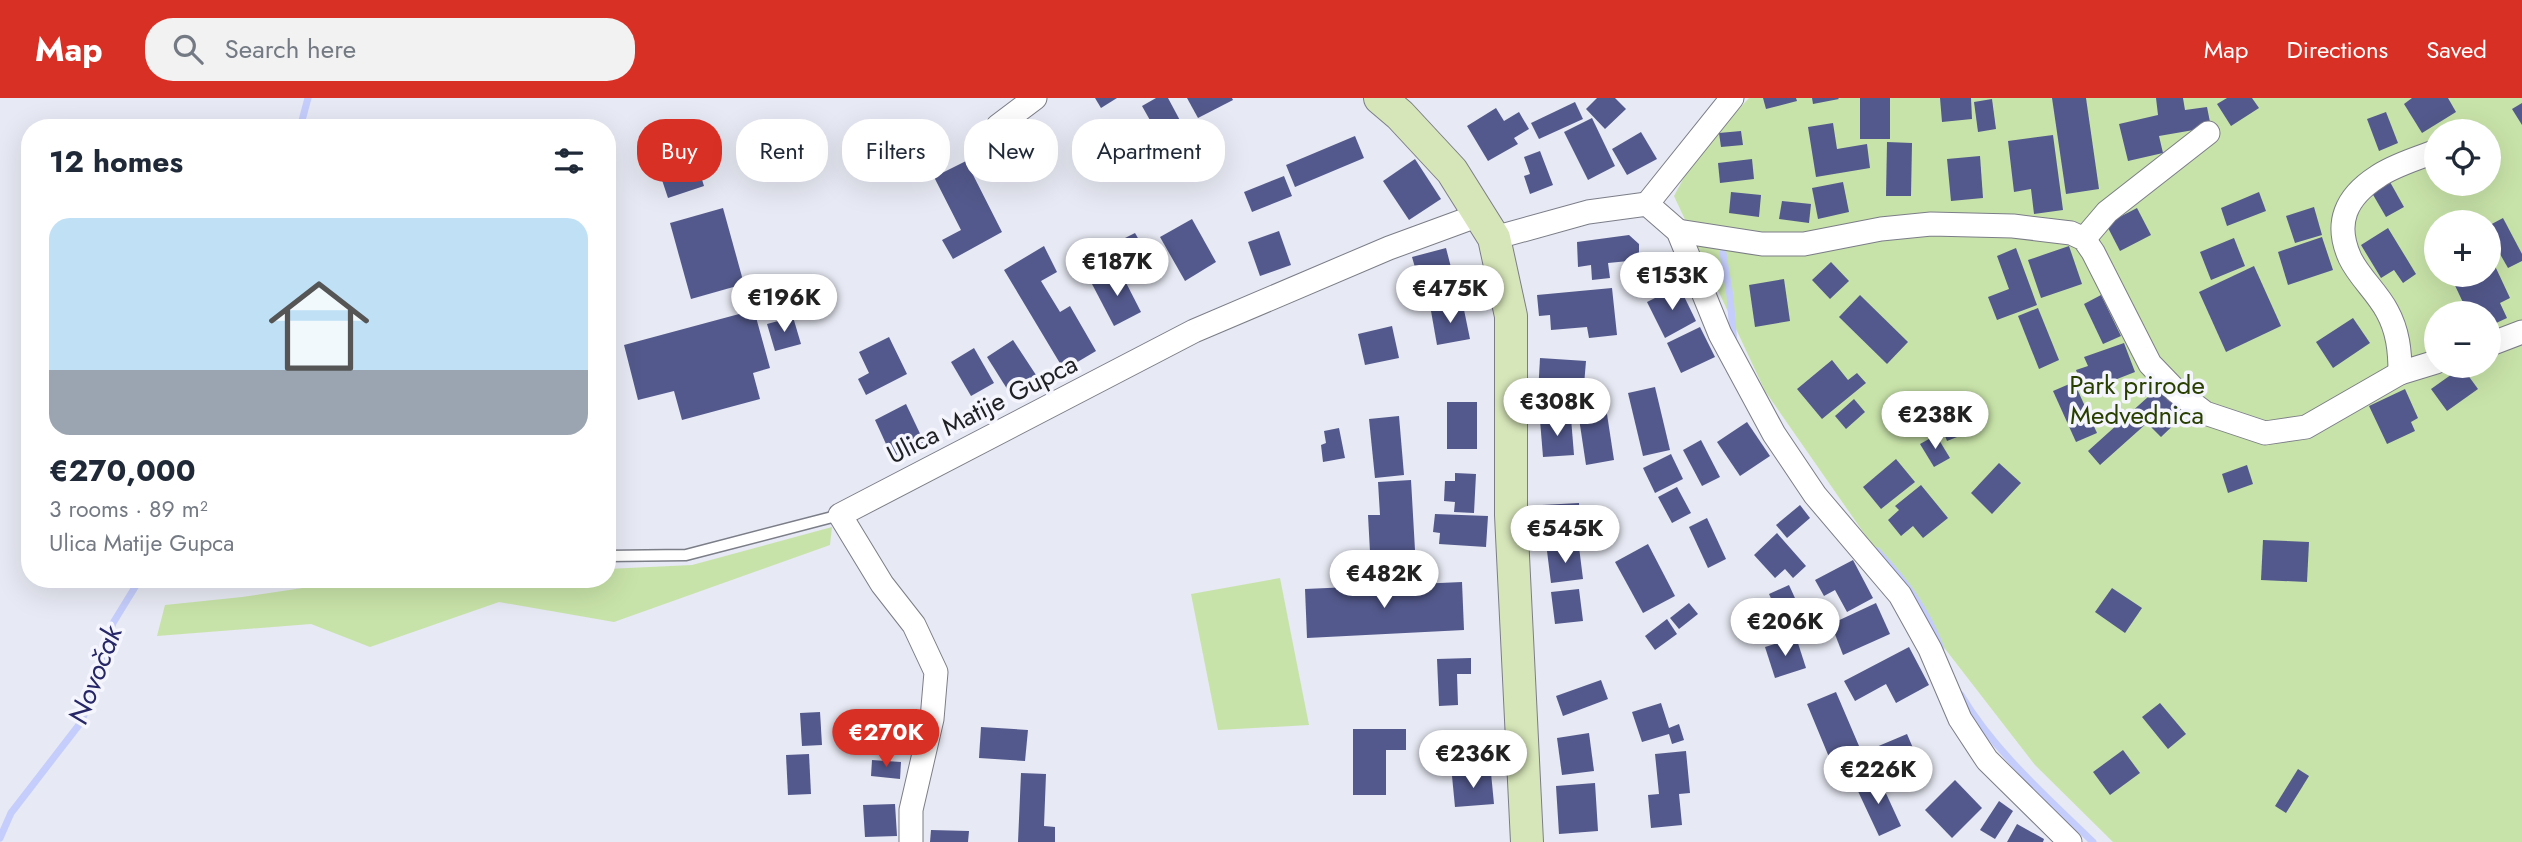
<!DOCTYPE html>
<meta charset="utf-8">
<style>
body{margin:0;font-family:Jost,sans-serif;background:#f2f2f3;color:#1f2937;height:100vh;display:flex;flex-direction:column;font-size:26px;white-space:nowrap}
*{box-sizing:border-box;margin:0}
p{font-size:23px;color:#747a83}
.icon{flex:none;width:38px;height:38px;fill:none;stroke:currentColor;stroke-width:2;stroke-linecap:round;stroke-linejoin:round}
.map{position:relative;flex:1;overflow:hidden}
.side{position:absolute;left:21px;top:21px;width:595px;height:469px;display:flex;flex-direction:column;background:#fff;border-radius:28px;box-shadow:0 7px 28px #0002}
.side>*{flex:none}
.hud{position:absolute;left:637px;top:21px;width:665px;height:63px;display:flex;gap:14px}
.buttons{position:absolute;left:2424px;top:21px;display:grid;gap:14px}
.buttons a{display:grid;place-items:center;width:77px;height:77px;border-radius:50%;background:#fff;box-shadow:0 7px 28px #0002;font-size:35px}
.price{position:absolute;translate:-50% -60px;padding:0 16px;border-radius:24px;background:#fff;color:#222;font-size:23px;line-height:46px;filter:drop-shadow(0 2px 4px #0008)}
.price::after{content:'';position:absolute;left:50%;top:42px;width:21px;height:16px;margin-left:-10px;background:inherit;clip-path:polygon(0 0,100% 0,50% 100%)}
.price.selected{background:#d93025;color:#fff}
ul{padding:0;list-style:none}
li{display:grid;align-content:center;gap:14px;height:371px;padding:0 28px}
li span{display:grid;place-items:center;height:217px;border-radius:21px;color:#555}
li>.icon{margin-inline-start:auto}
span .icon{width:126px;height:126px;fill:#fffc;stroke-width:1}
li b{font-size:30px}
h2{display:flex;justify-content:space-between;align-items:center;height:84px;padding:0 28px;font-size:30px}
.chip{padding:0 24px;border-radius:28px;background:#fff;box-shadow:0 7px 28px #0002;font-size:24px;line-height:63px}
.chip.selected{background:#d93025;color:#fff}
header{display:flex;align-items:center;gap:42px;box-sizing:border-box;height:98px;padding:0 35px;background:#d93025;color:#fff}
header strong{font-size:33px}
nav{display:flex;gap:38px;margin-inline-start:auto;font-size:24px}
.search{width:490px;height:63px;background:#f2f2f3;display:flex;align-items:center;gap:18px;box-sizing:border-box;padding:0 24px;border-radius:28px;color:#747a83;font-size:26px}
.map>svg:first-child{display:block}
.green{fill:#c8e3a9;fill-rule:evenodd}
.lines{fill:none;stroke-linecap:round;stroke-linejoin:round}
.stream{stroke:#c5cdfc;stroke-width:7}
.building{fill:#53598c}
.service-casing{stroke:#7b7d87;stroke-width:13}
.minor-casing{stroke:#7b7d87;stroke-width:25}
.secondary-casing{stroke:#7b7d87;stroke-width:34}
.service{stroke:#fff;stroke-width:10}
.minor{stroke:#fff;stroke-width:23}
.secondary{stroke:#d7e6b9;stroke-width:32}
.labels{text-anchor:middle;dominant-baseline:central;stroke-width:7;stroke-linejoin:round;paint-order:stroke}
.park-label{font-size:26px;fill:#293f00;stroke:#f5f6fd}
.street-label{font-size:26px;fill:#202125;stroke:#f5f6fd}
.water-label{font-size:28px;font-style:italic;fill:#272768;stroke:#f5f6fd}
</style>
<header>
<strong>Map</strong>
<div class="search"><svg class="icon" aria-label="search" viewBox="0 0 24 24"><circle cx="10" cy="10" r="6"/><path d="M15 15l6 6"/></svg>Search here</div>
<nav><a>Map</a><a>Directions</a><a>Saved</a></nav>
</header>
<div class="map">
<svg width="2522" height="744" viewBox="0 0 2522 744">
<rect width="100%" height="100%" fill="#e7e9f4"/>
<g class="green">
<path d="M1749 0H2522V744H2113L2035 667 1939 543 1765 293 1674 98 1695 59ZM2436 33H2488V86H2436ZM2436 124H2488V177H2436ZM2436 215H2488V268H2436Z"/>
<path d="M832 429 830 447 614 524 499 504 370 549 311 526 157 538 165 507 242 499 363 481H607V471L692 467Z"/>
<path d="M1280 480 1309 627 1218 632 1191 496Z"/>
</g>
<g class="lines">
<g class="stream">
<path d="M300 30 308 0"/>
<path d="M1723 155 1730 198 1734 246"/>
<path d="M1877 453C1906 484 1926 511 1941 550"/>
<path d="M1961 597C1995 654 2046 698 2093 744"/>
<path d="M0 740 11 715 82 623 113 525 140 481"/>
</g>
</g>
<g class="building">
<path d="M1095 0H1117L1101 10Z"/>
<path d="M1156 0H1168L1183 28 1160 40 1142 8Z"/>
<path d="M1187 0H1232L1233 2 1198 20Z"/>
<path d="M1597 0H1615L1626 11 1605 31 1586 11Z"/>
<path d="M1763 0H1796L1797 3 1766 11Z"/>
<path d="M1812 0H1838L1839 1 1813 6Z"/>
<rect x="1860" y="0" width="30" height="41"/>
<path d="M1940 0H1971L1972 21 1942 24Z"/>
<path d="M2052 0H2086L2099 91 2066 96Z"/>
<path d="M2156 0H2183L2185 12 2207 9 2211 29 2159 38 2163 55 2128 63 2119 26 2158 17Z"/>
<path d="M2227 0H2252L2259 10 2231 28 2217 6Z"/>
<path d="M2412 0H2448L2456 14 2422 35 2404 6Z"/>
<path d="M1992 1 1996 31 1978 34 1974 4Z"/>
<path d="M1575 4 1583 21 1539 41 1531 25Z"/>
<path d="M2522 5V27L2512 11Z"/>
<path d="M1496 10 1504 23 1519 14 1529 31 1514 40 1518 46 1488 63 1467 28Z"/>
<path d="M2386 14 2398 45 2379 53 2367 21Z"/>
<path d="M1592 20 1615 68 1588 82 1564 34Z"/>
<path d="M1833 25 1837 51 1867 46 1870 70 1816 79 1808 29Z"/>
<path d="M1741 33 1743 47 1721 49 1719 35Z"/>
<path d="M1641 34 1657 61 1627 77 1612 51Z"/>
<path d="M2053 37 2063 112 2034 116 2031 91 2014 94 2008 43Z"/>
<path d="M1355 38 1364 60 1295 89 1286 67Z"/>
<path d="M1887 44 1912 45 1911 98H1886Z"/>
<path d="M1540 53 1553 87 1530 96 1524 78 1530 76 1524 59Z"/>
<path d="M1980 58 1983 100 1951 103 1947 61Z"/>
<path d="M1415 61 1441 101 1409 122 1383 83Z"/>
<path d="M1752 61 1754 81 1720 85 1718 65Z"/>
<path d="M966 63 1002 134 953 161 942 142 961 132 934 79Z"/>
<path d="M698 69 704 88 668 100 662 82Z"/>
<path d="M1284 78 1292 98 1252 114 1244 94Z"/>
<path d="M1843 84 1849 114 1818 121 1812 90Z"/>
<path d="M2390 84 2404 109 2386 119 2372 95Z"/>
<path d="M1731 94 1761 97 1759 119 1729 115Z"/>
<path d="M2259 94 2266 113 2227 128 2221 110Z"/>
<path d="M1782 103 1811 106 1809 125 1779 121Z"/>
<path d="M2314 109 2322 137 2295 145 2286 118Z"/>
<path d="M723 110 744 186 691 201 670 125Z"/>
<path d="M2137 110 2151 137 2120 153 2106 126Z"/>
<path d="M2503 120 2522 156V163L2508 170 2488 135V128Z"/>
<path d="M1192 121 1216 164 1185 183 1160 139Z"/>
<path d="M2388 130 2416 176 2403 185 2394 172 2381 180 2361 147Z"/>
<path d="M1279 133 1291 167 1260 178 1248 144Z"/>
<path d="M1135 135 1146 154 1122 167 1111 147Z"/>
<path d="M1629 137 1639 146V162L1608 165 1610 180 1592 182 1591 167 1578 169 1577 144Z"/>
<path d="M2322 139 2333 172 2288 187 2278 154Z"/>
<path d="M2234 140 2245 168 2211 182 2200 154Z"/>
<path d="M1044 148 1057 174 1041 183 1060 214 1070 208 1096 253 1064 272 1004 172Z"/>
<path d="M2069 148 2082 186 2041 200 2028 162Z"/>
<path d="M1446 150 1453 177 1444 179 1448 193 1431 198 1428 185 1420 187 1412 159Z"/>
<path d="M2016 150 2037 207 1997 222 1988 199 2009 191 1997 158Z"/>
<path d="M2488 153 2510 200 2500 205 2507 220 2494 226 2487 213 2468 215 2450 177H2488Z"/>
<path d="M1831 164 1849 183 1830 201 1812 182Z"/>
<path d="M2254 168 2281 228 2226 254 2199 194Z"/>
<path d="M1119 171 1141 214 1114 228 1092 186Z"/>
<path d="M1784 181 1790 223 1755 229 1749 187Z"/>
<path d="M1679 188 1696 223 1665 240 1647 204Z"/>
<path d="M1612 190 1617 237 1589 240 1587 229 1551 232 1550 217 1539 218 1537 197Z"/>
<path d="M1860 197 1908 244 1887 266 1839 219Z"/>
<path d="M2101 197 2121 238 2103 246 2084 206Z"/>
<path d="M1463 207 1470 241 1437 247 1431 213Z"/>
<path d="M2038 210 2059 262 2039 271 2018 218Z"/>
<path d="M754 212 770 270 753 275 760 301 682 322 674 293 638 302 624 247Z"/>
<path d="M793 219 801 246 775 253 767 226Z"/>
<path d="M2353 220 2370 245 2333 270 2316 244Z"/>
<path d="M1392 228 1399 260 1365 267 1358 236Z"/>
<path d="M1700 229 1715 259 1681 275 1667 245Z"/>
<path d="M889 239 907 276 866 297 858 281 869 275 859 254Z"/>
<path d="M1013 242 1036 277 1009 294 987 259Z"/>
<path d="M2124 245 2135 274 2084 294 2076 272 2088 268 2084 259Z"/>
<path d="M974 250 994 285 971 298 951 264Z"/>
<path d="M1540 260 1586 263 1583 299 1538 296Z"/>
<path d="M1832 262 1848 282 1857 275 1866 285 1822 321 1797 291Z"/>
<path d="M2462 269 2478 291 2447 313 2431 291Z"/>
<path d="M2074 284 2097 335 2076 344 2053 293Z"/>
<path d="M1655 289 1670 352 1643 358 1628 295Z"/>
<path d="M2159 289 2184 317 2161 339 2147 325 2100 367 2088 353Z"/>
<path d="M2405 291 2418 320 2411 324 2415 333 2387 346 2369 308Z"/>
<path d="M1854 301 1865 314 1846 331 1835 318Z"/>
<path d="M1605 303 1614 362 1586 367 1577 307Z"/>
<rect x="1447" y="304" width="30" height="47"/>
<path d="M906 306 924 344 892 359 875 322Z"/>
<path d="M1954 317 1962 337 1947 343 1939 323Z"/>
<path d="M1399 318 1404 377 1375 380 1369 321Z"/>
<path d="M1571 320 1574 357 1543 359 1540 322Z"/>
<path d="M1747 324 1770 358 1740 378 1717 344Z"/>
<path d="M1339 330 1345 360 1323 364 1321 347 1326 345 1324 333Z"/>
<path d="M1936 337 1950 360 1934 369 1920 346Z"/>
<path d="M1701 342 1720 379 1702 388 1683 352Z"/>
<path d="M1671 356 1683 381 1655 395 1643 370Z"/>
<path d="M1896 361 1915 384 1881 411 1863 389Z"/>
<path d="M1999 365 2021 385 1992 416 1971 395Z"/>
<path d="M2247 367 2253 386 2228 395 2222 376Z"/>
<path d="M1455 375 1476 376 1474 415 1454 414 1455 404 1444 403 1445 383H1455Z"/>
<path d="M1411 382 1415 452 1370 454 1368 417H1380L1378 384Z"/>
<path d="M1921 387 1948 420 1923 440 1913 428 1901 438 1888 422 1899 412 1895 408Z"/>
<path d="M1677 389 1691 415 1672 425 1658 399Z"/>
<path d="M1579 405 1581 436 1544 438 1542 407Z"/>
<path d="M1800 407 1810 420 1787 440 1776 427Z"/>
<path d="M1435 416 1488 418 1486 449 1439 446 1440 435 1433 434Z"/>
<path d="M1707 420 1726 461 1708 470 1689 429Z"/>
<path d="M1777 435 1806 468 1793 480 1785 471 1775 480 1754 457Z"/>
<path d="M2263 442 2309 444 2307 484 2261 482Z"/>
<path d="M1648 446 1675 498 1643 515 1615 464Z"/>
<path d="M1579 449 1583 481 1551 485 1547 453Z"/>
<path d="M1853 462 1873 500 1847 514 1835 492 1824 498 1815 482Z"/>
<path d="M1462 484 1464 532 1307 540 1305 491Z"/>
<path d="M1789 487 1805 522 1785 531 1769 496Z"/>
<path d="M2112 490 2142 510 2125 535 2095 514Z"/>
<path d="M1579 491 1583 523 1555 526 1551 494Z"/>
<path d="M1689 505 1698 516 1679 531 1670 520Z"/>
<path d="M1876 505 1890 536 1843 557 1831 526Z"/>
<path d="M1667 521 1677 536 1655 552 1645 538Z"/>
<path d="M1796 539 1806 570 1775 580 1765 549Z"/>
<path d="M1909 549 1929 587 1896 605 1886 586 1855 603 1844 583Z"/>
<path d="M1471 560V576H1457L1458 607 1439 608 1437 561Z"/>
<path d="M1601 582 1608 601 1563 618 1556 598Z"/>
<path d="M1836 594 1862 655 1907 636 1916 657 1841 688 1807 606Z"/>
<path d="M1661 605 1669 630 1679 626 1684 642 1672 646 1669 636 1642 644 1632 614Z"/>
<path d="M2160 605 2186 636 2168 651 2142 619Z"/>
<path d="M820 614 822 647 802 648 800 615Z"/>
<path d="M870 615 898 618 895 647 867 644Z"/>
<path d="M981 629 1028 632 1025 663 979 660Z"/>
<path d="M1353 631H1406V652H1386V697H1353Z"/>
<path d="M1489 632 1490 669 1457 671 1456 633Z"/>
<path d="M1589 635 1594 673 1562 677 1557 640Z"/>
<path d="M2123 652 2140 675 2110 697 2093 674Z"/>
<path d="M1686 653 1690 695 1679 696 1682 727 1651 730 1648 697 1659 696 1655 656Z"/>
<path d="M809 656 811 696 788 697 786 657Z"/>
<path d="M872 662 901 664 900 681 871 678Z"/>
<path d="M2298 671 2309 678 2286 715 2275 708Z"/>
<path d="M1021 675 1046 676 1044 728 1055 729V744H1018Z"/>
<path d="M1491 675 1494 706 1455 709 1452 678Z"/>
<path d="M1878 678 1901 728 1879 738 1856 689Z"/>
<path d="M1955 682 1982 710 1952 740 1925 712Z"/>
<path d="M1595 685 1598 733 1559 736 1556 688Z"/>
<path d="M1999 703 2013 713 1995 741 1980 732Z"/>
<path d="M895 706 897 738 865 739 863 707Z"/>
<path d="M2017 726 2044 741 2043 744H2007Z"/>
<path d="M931 732 969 733 968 744H930Z"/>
</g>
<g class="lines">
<defs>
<path id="service" d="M607 458 686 457 840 417"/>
<g id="minor">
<path d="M998 28 1035 0"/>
<path d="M1647 106 1732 0"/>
<path d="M1678 133 1762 146H1804L1881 131 1931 126 2013 128 2071 135 2084 141 2093 154 2150 266 2176 293 2205 315 2265 335 2306 329 2400 275 2436 264"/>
<path d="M1494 140 1588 114 1647 106 1678 133 1720 236 1774 336 1815 397 1900 497 1930 551 1960 621 1987 662 2070 744"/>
<path d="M2084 141 2107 114 2208 35"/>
<path d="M2488 247 2522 234"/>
<path d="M2400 275C2400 253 2398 233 2387 213 2377 194 2359 179 2350 160 2334 125 2346 99 2377 79 2394 67 2417 61 2436 53"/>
<path d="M911 744V712L932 621 936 574 914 527 882 486 840 417 1194 233 1389 150 1479 117"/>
</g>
<path id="secondary" d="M1380 0 1400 17 1452 73 1494 140 1511 218V417L1527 744"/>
</defs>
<use href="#service" class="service-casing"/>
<use href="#minor" class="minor-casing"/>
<use href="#secondary" class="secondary-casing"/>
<use href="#service" class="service"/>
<use href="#minor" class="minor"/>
<use href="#secondary" class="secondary"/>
</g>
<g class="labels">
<g class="park-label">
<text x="2137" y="287">Park prirode<tspan x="2137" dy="30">Medvednica</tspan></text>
</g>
<g class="street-label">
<text transform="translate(982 311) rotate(-27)">Ulica Matije Gupca</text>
</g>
<g class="water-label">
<text transform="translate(95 577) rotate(-69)">Novočak</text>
</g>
</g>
</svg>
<div class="buttons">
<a><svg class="icon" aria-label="locate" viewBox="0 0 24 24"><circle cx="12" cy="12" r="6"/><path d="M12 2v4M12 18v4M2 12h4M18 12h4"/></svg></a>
<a>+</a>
<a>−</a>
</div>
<b class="price" style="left:1117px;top:200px">€187K</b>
<b class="price" style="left:1672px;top:214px">€153K</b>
<b class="price" style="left:1450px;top:227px">€475K</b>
<b class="price" style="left:784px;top:236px">€196K</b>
<b class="price" style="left:1557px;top:340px">€308K</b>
<b class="price" style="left:1935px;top:353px">€238K</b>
<b class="price" style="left:1565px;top:467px">€545K</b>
<b class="price" style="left:1384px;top:512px">€482K</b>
<b class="price" style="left:1785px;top:560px">€206K</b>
<b class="price selected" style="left:886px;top:671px">€270K</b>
<b class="price" style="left:1473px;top:692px">€236K</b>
<b class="price" style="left:1878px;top:708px">€226K</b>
<div class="hud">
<a class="chip selected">Buy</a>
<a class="chip">Rent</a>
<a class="chip">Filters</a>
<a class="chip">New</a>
<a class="chip">Apartment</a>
</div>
<section class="side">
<h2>12 homes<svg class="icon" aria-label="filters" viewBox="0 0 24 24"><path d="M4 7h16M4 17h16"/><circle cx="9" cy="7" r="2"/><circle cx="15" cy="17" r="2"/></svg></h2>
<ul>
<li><span style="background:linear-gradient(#bfe0f5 70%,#9aa5b1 0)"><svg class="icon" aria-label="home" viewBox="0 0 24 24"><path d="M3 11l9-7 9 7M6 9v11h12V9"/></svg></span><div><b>€270,000</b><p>3 rooms · 89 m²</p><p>Ulica Matije Gupca</p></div></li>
</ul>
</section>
</div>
